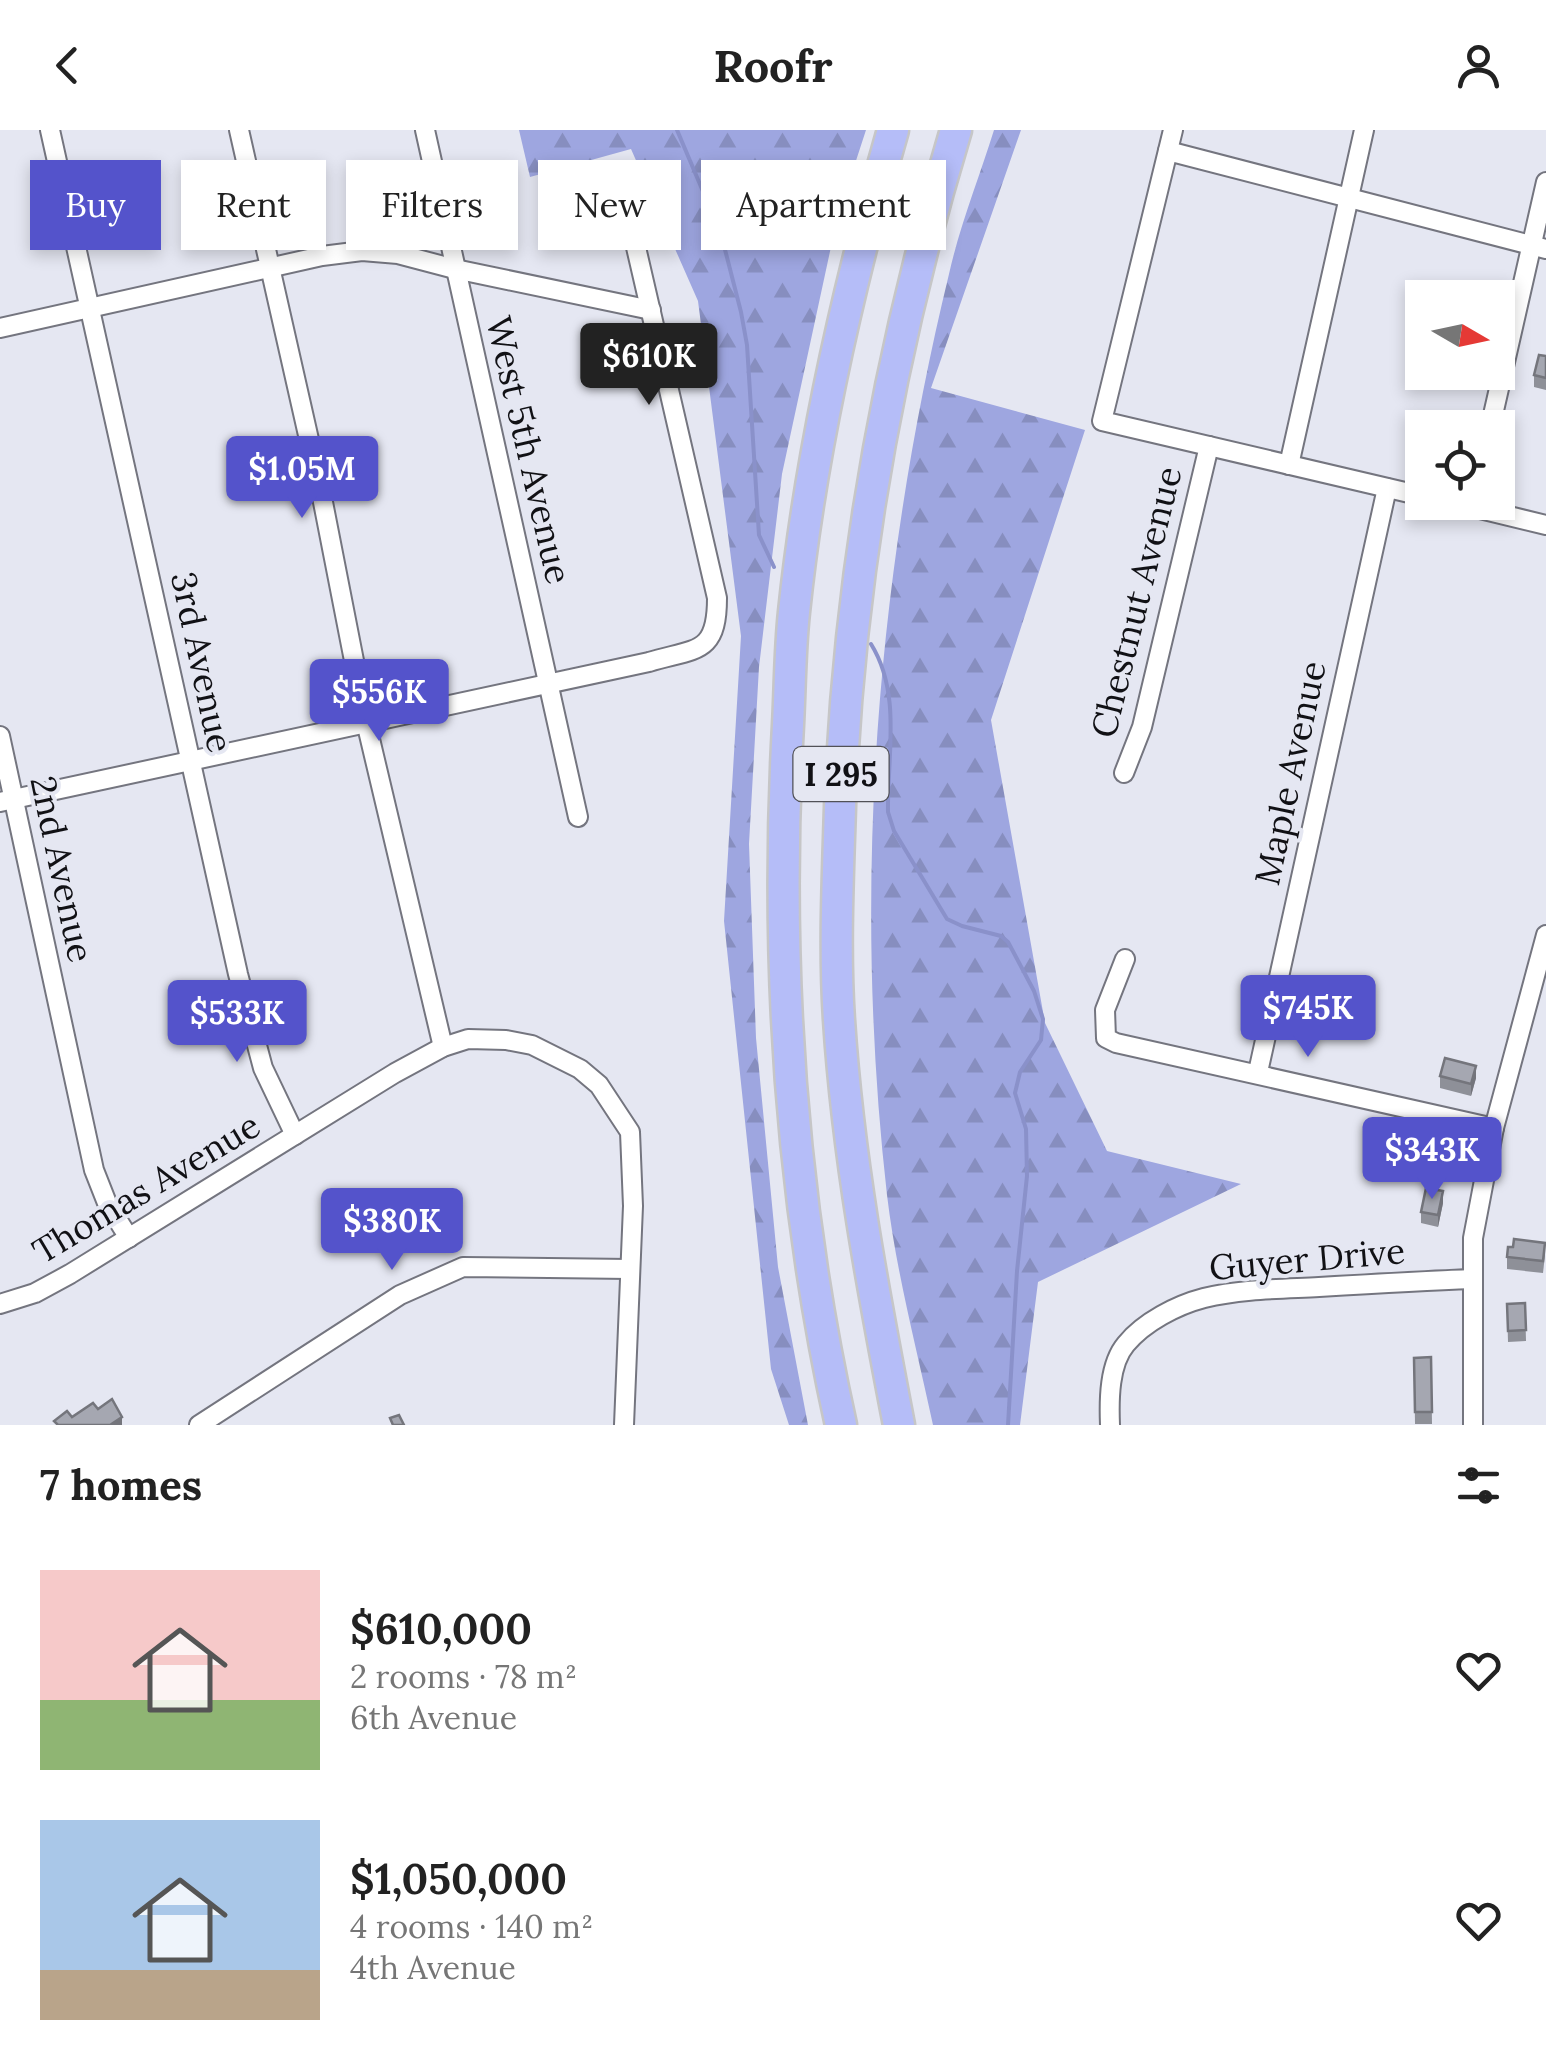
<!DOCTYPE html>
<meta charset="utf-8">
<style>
body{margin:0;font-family:Lora,serif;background:#f2f2f2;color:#222;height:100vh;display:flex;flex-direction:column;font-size:38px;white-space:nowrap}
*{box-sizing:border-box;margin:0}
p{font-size:32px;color:#767676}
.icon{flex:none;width:55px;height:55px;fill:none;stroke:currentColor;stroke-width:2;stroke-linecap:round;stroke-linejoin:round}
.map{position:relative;height:1295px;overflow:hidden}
.panel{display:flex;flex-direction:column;background:#fff;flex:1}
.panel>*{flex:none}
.banner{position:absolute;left:30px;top:30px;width:1000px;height:90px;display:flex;gap:20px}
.needle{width:65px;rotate:99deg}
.controls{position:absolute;left:1405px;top:150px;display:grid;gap:20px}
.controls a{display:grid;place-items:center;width:110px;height:110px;border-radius:0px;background:#fff;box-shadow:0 5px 15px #0003;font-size:50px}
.price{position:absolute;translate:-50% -85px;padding:0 22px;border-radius:10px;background:#5453cb;color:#fff;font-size:32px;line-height:65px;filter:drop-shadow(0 2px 5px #0008)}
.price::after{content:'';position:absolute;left:50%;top:60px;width:30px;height:22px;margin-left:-15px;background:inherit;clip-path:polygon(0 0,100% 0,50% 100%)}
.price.selected{background:#222;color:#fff}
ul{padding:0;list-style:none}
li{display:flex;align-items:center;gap:30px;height:250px;padding:0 40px}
li span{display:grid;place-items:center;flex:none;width:280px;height:200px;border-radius:0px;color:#555}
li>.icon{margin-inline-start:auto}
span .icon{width:120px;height:120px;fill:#fffc;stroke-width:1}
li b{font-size:42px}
h2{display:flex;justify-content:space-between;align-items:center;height:120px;padding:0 40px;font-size:42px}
.pill{padding:0 35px;border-radius:0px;background:#fff;box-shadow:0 5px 15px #0003;font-size:35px;line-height:90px}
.pill.selected{background:#5453cb;color:#fff}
header{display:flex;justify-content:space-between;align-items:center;height:130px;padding:0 40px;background:#fff;font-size:45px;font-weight:800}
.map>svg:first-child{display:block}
.forest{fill:url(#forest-firs)}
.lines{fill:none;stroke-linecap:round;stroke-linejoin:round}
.stream{stroke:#8a91ca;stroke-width:4}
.street-casing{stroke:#74757f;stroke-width:22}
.highway-casing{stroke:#c6c6c7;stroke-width:35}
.street{stroke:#fff;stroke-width:18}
.highway{stroke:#b5bdf8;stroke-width:30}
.wall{fill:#8e9098}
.shaded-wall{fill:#74757c}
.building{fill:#a5a7b1;stroke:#74757c;stroke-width:2.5}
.labels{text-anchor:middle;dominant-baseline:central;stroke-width:8;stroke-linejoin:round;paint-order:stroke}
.shield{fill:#e5e7f2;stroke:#515157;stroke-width:2.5}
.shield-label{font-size:32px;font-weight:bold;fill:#111115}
.street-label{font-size:35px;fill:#111115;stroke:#e5e7f2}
</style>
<header><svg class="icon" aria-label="back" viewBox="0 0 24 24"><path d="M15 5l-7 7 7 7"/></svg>Roofr<svg class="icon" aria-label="person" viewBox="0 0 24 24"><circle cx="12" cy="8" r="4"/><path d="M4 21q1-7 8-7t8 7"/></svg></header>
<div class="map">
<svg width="1546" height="1295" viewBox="0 0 1546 1295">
<defs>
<pattern id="forest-firs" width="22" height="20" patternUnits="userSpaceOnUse" patternTransform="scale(2.5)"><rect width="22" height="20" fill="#9ea6e0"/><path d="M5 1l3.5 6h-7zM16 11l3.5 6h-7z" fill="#878ebf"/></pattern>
</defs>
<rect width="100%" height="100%" fill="#e5e7f2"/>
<g class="forest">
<path d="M519 0H866L837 89 782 344 759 537 749 714 756 908 778 1137 808 1295H789L771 1239 724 791 741 506 698 171 631 19 530 47Z"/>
<path d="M994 0H1021L931 258 1085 300 991 590 1045 893 1107 1021 1241 1054 1038 1152 1020 1295H933C917 1220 896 1141 887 1065 852 758 876 444 949 144 960 95 979 48 994 0Z"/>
</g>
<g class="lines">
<g class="stream">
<path d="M677 0 721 104 741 182 747 215 759 405 774 437"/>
<path d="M871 514C902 564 887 626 888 682L894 701 947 789 962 796 1001 806 1008 812 1034 861 1043 889 1041 910 1020 942 1015 963 1026 999 1027 1046 1017 1141 1008 1295"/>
</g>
<defs>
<g id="street">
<path d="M50 0 238 844 263 938 295 1005"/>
<path d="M239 0 322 367 366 592 443 917"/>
<path d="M425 0 578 687"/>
<path d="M1173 0 1102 291 1422 366"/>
<path d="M1168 21 1546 119"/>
<path d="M0 198 322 126 362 121 398 124 455 139 651 180"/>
<path d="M1490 298 1546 52"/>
<path d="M1289 335 1364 0"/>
<path d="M1451 372 1546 395"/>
<path d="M0 606 94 1040 107 1073 129 1108"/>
<path d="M1124 643 1142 597 1209 316"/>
<path d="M0 672 649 532C696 518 717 525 717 468L623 61"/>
<path d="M1125 829 1105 880 1106 908 1116 913 1494 998"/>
<path d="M1258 942 1387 358"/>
<path d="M0 1174 35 1163 70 1144 395 943 443 917 468 909 506 910 532 915 580 939 599 955 630 1002 633 1076 624 1295"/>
<path d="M199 1295 400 1165 463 1137 630 1139"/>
<path d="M1110 1295C1109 1270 1109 1234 1126 1214 1144 1192 1177 1175 1204 1168 1241 1159 1281 1159 1319 1157 1370 1154 1421 1151 1472 1149"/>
<path d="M1473 1295V1108L1494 998 1546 805"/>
</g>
<g id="highway">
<path d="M841 1295C790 1065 775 830 788 595 790 557 790 519 794 482 811 319 848 157 893 0"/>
<path d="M899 1295C873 1160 848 1028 839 890 835 830 837 769 839 708 845 467 886 231 956 0"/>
</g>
</defs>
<use href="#street" class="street-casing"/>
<use href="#highway" class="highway-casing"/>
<use href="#street" class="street"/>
<use href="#highway" class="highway"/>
</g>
<g class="wall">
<path d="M1546 226V260L1534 257V245Z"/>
<path d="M1440 946 1476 948 1471 966 1440 958Z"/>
<path d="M1443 1073 1438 1097 1421 1093V1082Z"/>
<path d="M1545 1125 1543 1143 1507 1139V1127Z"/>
<path d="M1525 1173 1526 1211 1508 1212 1507 1174Z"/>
<path d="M1431 1227 1432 1294H1415L1414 1228Z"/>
</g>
<g class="shaded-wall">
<path d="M1476 936V948L1471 966V954Z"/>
<path d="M1443 1061V1073L1438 1097V1085Z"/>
<path d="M122 1287V1295H110Z"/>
</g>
<g class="building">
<path d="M1539 225 1546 226V248L1534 245Z"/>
<path d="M1445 928 1476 936 1471 954 1440 946Z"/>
<path d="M1426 1058 1443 1061 1438 1085 1421 1082Z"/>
<path d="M1514 1109 1545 1113 1543 1131 1507 1127 1508 1117H1513Z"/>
<path d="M1525 1173 1526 1200 1508 1201 1507 1174Z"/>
<path d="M1431 1227 1432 1282H1415L1414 1228Z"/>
<path d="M112 1269 122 1287 110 1295H58L54 1291 67 1281 72 1287 93 1273 98 1279Z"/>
<path d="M399 1285 404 1295H393L390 1288Z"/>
</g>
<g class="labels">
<rect class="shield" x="793.5" y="617" width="95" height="54" rx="8"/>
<g class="shield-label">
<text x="841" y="644">I 295</text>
</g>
<g class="street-label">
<text transform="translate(529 320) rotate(77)">West 5th Avenue</text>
<text transform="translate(1136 472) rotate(-76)">Chestnut Avenue</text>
<text transform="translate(202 532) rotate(78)">3rd Avenue</text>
<text transform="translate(1290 643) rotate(-78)">Maple Avenue</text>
<text transform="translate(62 739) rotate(78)">2nd Avenue</text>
<text transform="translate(146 1058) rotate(-31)">Thomas Avenue</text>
<text transform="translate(1307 1129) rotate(-5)">Guyer Drive</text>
</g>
</g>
</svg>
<div class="controls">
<a><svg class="needle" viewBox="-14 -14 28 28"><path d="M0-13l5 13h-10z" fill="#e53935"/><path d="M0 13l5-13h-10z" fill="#767676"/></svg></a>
<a><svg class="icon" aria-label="locate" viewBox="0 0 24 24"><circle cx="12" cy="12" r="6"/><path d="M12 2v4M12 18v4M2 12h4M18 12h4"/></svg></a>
</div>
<b class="price selected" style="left:649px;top:278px">$610K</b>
<b class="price" style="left:302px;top:391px">$1.05M</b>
<b class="price" style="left:379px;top:614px">$556K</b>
<b class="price" style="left:1308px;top:930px">$745K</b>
<b class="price" style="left:237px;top:935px">$533K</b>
<b class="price" style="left:1432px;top:1072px">$343K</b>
<b class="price" style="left:392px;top:1143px">$380K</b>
<div class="banner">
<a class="pill selected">Buy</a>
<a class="pill">Rent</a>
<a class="pill">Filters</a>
<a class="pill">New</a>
<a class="pill">Apartment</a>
</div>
</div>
<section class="panel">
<h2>7 homes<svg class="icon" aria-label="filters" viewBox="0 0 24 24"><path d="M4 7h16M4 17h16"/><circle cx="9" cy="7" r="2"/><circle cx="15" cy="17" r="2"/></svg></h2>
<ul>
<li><span style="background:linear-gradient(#f6c9c9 65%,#8fb573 0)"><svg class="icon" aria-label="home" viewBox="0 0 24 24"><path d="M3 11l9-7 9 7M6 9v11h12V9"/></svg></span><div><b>$610,000</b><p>2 rooms · 78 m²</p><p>6th Avenue</p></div><svg class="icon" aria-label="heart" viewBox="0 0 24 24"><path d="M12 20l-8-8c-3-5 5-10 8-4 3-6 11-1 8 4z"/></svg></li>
<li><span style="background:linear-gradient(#a9c7e8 75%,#b9a48a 0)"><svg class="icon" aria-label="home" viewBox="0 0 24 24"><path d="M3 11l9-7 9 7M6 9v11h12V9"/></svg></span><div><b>$1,050,000</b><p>4 rooms · 140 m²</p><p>4th Avenue</p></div><svg class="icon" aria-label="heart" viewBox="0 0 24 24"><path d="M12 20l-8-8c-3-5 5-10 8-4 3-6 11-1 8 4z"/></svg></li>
</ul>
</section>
